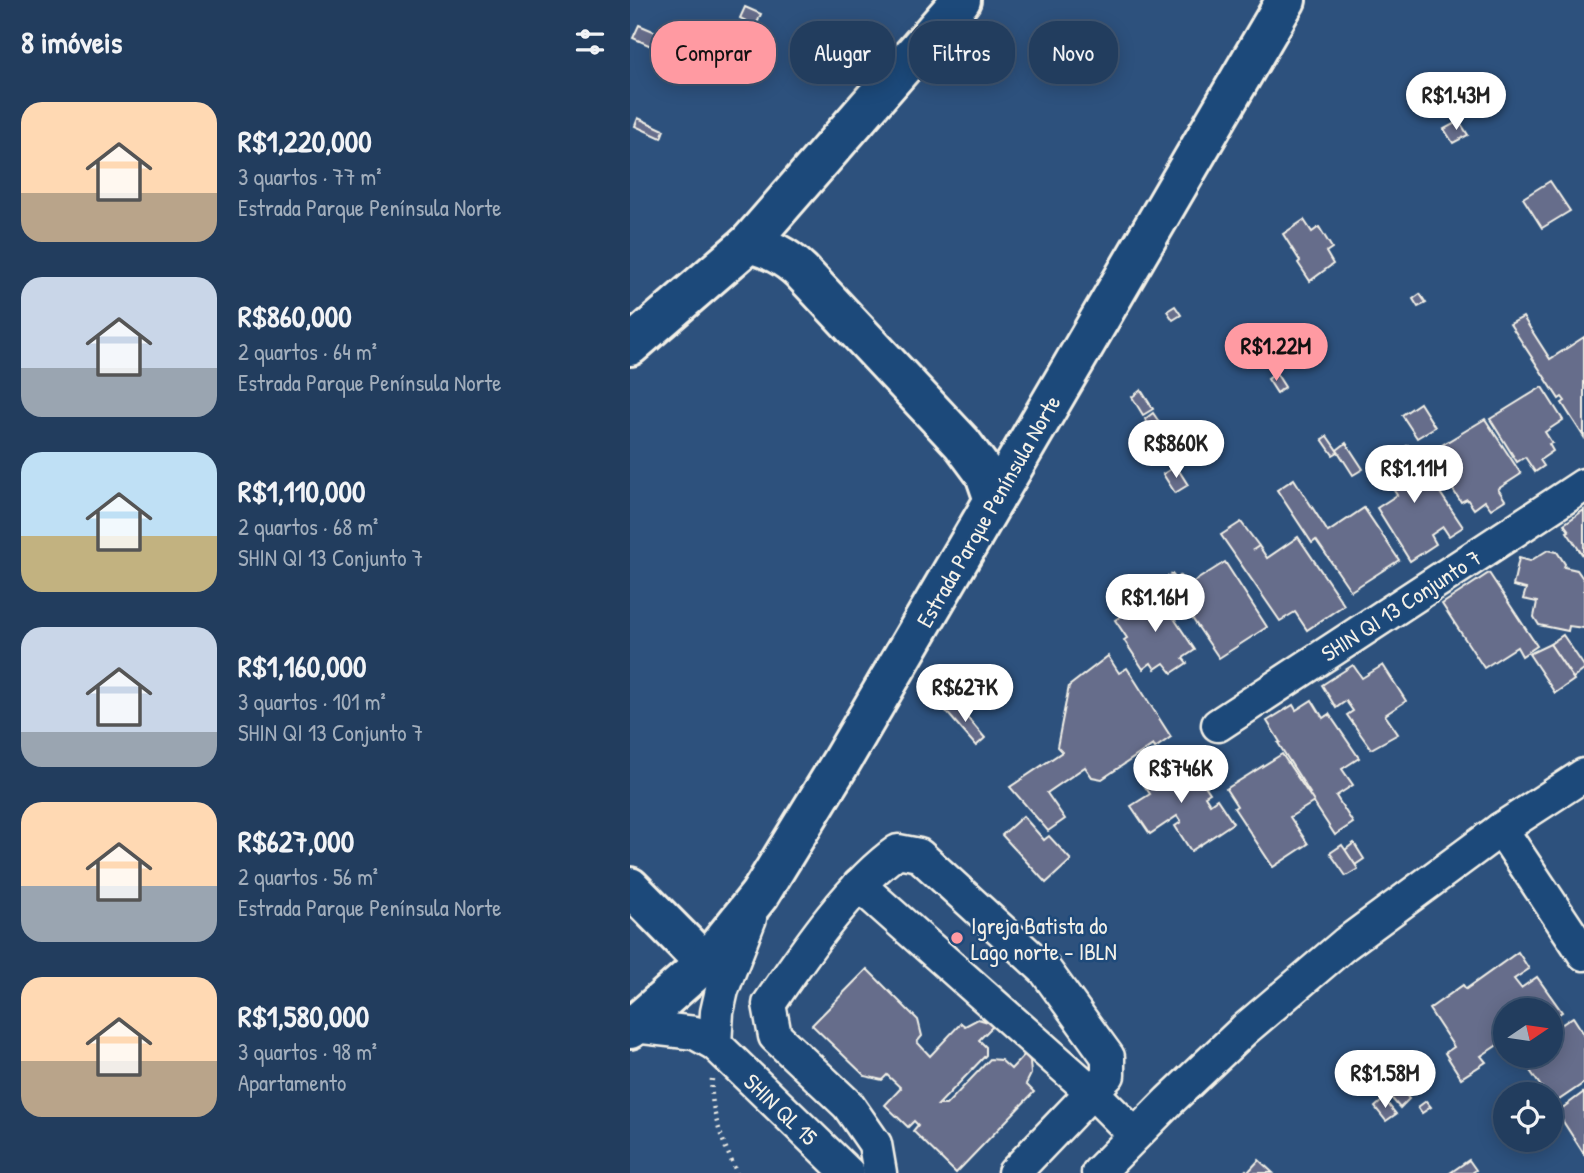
<!DOCTYPE html>
<html lang="pt">
<meta charset="utf-8">
<style>
body{margin:0;font-family:"Patrick Hand",sans-serif;background:#2a4464;color:#f1f3f6;height:100vh;display:flex;flex-direction:column;font-size:26px;white-space:nowrap}
*{box-sizing:border-box;margin:0}
p{font-size:23px;color:#a2aebc}
.icon{flex:none;width:38px;height:38px;fill:none;stroke:currentColor;stroke-width:2;stroke-linecap:round;stroke-linejoin:round}
.map{position:relative;flex:1;overflow:hidden}
.sheet{display:flex;flex-direction:column;background:#223d5e;width:630px}
.sheet>*{flex:none}
.hud{position:absolute;left:21px;top:21px;width:665px;height:63px;display:flex;gap:14px}
.needle{width:46px;rotate:77deg}
.tools{position:absolute;left:863px;top:998px;display:grid;gap:14px}
.tools a{display:grid;place-items:center;width:70px;height:70px;border-radius:50%;background:#223d5e;box-shadow:0 4px 18px #0003,0 0 0 2px #3f5673;font-size:35px}
.price{position:absolute;translate:-50% -60px;padding:0 16px;border-radius:24px;background:#fff;color:#222;font-size:23px;line-height:46px;filter:drop-shadow(0 2px 4px #0008)}
.price::after{content:'';position:absolute;left:50%;top:42px;width:21px;height:16px;margin-left:-10px;background:inherit;clip-path:polygon(0 0,100% 0,50% 100%)}
.price.current{background:#ff9aa2;color:#111}
ul{padding:0;list-style:none}
li{display:flex;align-items:center;gap:21px;height:175px;padding:0 21px}
li span{display:grid;place-items:center;flex:none;width:196px;height:140px;border-radius:21px;color:#555}
li>.icon{margin-inline-start:auto}
span .icon{width:84px;height:84px;fill:#fffc;stroke-width:1}
li b{font-size:30px}
h2{display:flex;justify-content:space-between;align-items:center;height:84px;padding:0 21px;font-size:30px}
.tag{padding:0 24px;border-radius:28px;background:#223d5e;box-shadow:0 4px 18px #0003,0 0 0 2px #3f5673;font-size:24px;line-height:63px}
.tag.current{background:#ff9aa2;color:#111}
main{display:flex;flex:1;min-height:0}
.map>svg:first-child{display:block}
.building{fill:#666d8b;stroke:#f4f1e8;stroke-width:2}
.lines{fill:none;stroke-linecap:round;stroke-linejoin:round}
.minor-casing{stroke:#f4f1e8;stroke-width:37}
.major-casing{stroke:#f4f1e8;stroke-width:44}
.path{stroke:#f4f1e8;stroke-width:4.5;stroke-dasharray:2 5;stroke-linecap:butt}
.minor{stroke:#1f4a7a;stroke-width:32}
.major{stroke:#1f4a7a;stroke-width:38}
.poi-dot{fill:#ff9aa2;stroke:#1f4a7a;stroke-width:2.5}
.labels{text-anchor:middle;dominant-baseline:central;stroke-width:5;stroke-linejoin:round;paint-order:stroke}
.street-label{font-size:23px;fill:#f4f1e8;stroke:#1f4a7a}
.poi-label{font-size:23px;fill:#f4f1e8;stroke:#1f4a7a;text-anchor:start}
</style>
<main>
<section class="sheet">
<h2>8 imóveis<svg class="icon" aria-label="filters" viewBox="0 0 24 24"><path d="M4 7h16M4 17h16"/><circle cx="9" cy="7" r="2"/><circle cx="15" cy="17" r="2"/></svg></h2>
<ul>
<li><span style="background:linear-gradient(#ffd9b3 65%,#b9a48a 0)"><svg class="icon" aria-label="home" viewBox="0 0 24 24"><path d="M3 11l9-7 9 7M6 9v11h12V9"/></svg></span><div><b>R$1,220,000</b><p>3 quartos · 77 m²</p><p>Estrada Parque Península Norte</p></div></li>
<li><span style="background:linear-gradient(#c9d6e8 65%,#9aa5b1 0)"><svg class="icon" aria-label="home" viewBox="0 0 24 24"><path d="M3 11l9-7 9 7M6 9v11h12V9"/></svg></span><div><b>R$860,000</b><p>2 quartos · 64 m²</p><p>Estrada Parque Península Norte</p></div></li>
<li><span style="background:linear-gradient(#bfe0f5 60%,#c2b280 0)"><svg class="icon" aria-label="home" viewBox="0 0 24 24"><path d="M3 11l9-7 9 7M6 9v11h12V9"/></svg></span><div><b>R$1,110,000</b><p>2 quartos · 68 m²</p><p>SHIN QI 13 Conjunto 7</p></div></li>
<li><span style="background:linear-gradient(#c9d6e8 75%,#9aa5b1 0)"><svg class="icon" aria-label="home" viewBox="0 0 24 24"><path d="M3 11l9-7 9 7M6 9v11h12V9"/></svg></span><div><b>R$1,160,000</b><p>3 quartos · 101 m²</p><p>SHIN QI 13 Conjunto 7</p></div></li>
<li><span style="background:linear-gradient(#ffd9b3 60%,#9aa5b1 0)"><svg class="icon" aria-label="home" viewBox="0 0 24 24"><path d="M3 11l9-7 9 7M6 9v11h12V9"/></svg></span><div><b>R$627,000</b><p>2 quartos · 56 m²</p><p>Estrada Parque Península Norte</p></div></li>
<li><span style="background:linear-gradient(#ffd9b3 60%,#b9a48a 0)"><svg class="icon" aria-label="home" viewBox="0 0 24 24"><path d="M3 11l9-7 9 7M6 9v11h12V9"/></svg></span><div><b>R$1,580,000</b><p>3 quartos · 98 m²</p><p>Apartamento</p></div></li>
</ul>
</section>
<div class="map">
<svg width="954" height="1173" viewBox="0 0 954 1173">
<rect width="100%" height="100%" fill="#2d517d"/>
<filter id="ink" filterUnits="userSpaceOnUse"><feTurbulence type="fractalNoise" baseFrequency=".0143" numOctaves="2"/><feDisplacementMap in="SourceGraphic" scale="14" xChannelSelector="R" yChannelSelector="G"/><feConvolveMatrix kernelMatrix="1 2 1 2 8 2 1 2 1" color-interpolation-filters="sRGB"/></filter>
<g filter="url(#ink)">
<g class="building">
<path d="M115 7 131 14 126 26 110 18Z"/>
<path d="M9 25 47 41 41 55 3 38Z"/>
<path d="M71 68 84 74 82 81 69 75Z"/>
<path d="M8 118 34 130 31 138 5 126Z"/>
<path d="M829 121 838 135 823 143 814 129Z"/>
<path d="M920 181 940 211 912 228 893 198Z"/>
<path d="M674 220 682 232 689 227 702 248 696 252 703 264 680 281 668 263 670 261 653 234Z"/>
<path d="M790 294 796 303 788 307 783 299Z"/>
<path d="M545 306 551 315 543 320 537 311Z"/>
<path d="M893 317 920 359 954 337V437L932 403 935 401 932 397 929 399 880 324Z"/>
<path d="M646 373 655 387 647 393 638 379Z"/>
<path d="M912 387 933 420 915 432 922 443 919 444 923 451 910 460 914 466 905 472 895 457 887 462 860 419Z"/>
<path d="M511 390 523 409 513 415 502 397Z"/>
<path d="M790 403 805 427 787 438 772 415Z"/>
<path d="M523 413 536 432 527 438 515 419Z"/>
<path d="M855 419 891 474 868 489 875 500 861 509 855 501 844 509 837 499 831 502 809 469 807 470 799 453Z"/>
<path d="M697 436 708 452 703 455 692 439Z"/>
<path d="M716 443 733 469 723 475 707 450Z"/>
<path d="M778 445 833 527 819 536 813 527 801 535 806 544 780 561 747 508 767 495 747 465Z"/>
<path d="M546 466 558 485 545 493 533 474Z"/>
<path d="M664 479 698 532 734 508 769 560 721 591 686 540 682 543 647 490Z"/>
<path d="M954 510V557L937 532 939 531 934 524Z"/>
<path d="M611 522 629 546 623 550 629 546 637 558 668 537 714 605 677 630 665 612 650 621 591 535Z"/>
<path d="M918 550 927 552 935 564 934 567 947 570 954 580V628L939 626 938 631 909 625 904 617 907 602 893 599 896 589 883 586 889 558 900 561Z"/>
<path d="M595 562 637 627 589 658 535 578 542 574 546 579 550 576 557 586Z"/>
<path d="M859 573 907 646 892 656 887 647 854 668 812 604Z"/>
<path d="M525 590 565 650 553 658 557 663 542 673 534 663 525 669 521 663 513 669 494 640 497 638 485 620 507 606 505 602Z"/>
<path d="M933 635 954 666V670L943 678 920 644Z"/>
<path d="M920 644 944 680 925 693 899 654Z"/>
<path d="M478 656 489 673 497 668 541 737 525 748 523 745 472 779 462 777 455 767 417 793 435 819 418 831 380 787 432 752 427 747 439 686Z"/>
<path d="M723 665 732 678 753 665 776 701 755 715 768 734 741 749 717 715 723 711 716 701 706 708 692 685Z"/>
<path d="M682 700 693 718 699 714 729 758 712 769 723 785 706 796 723 823 705 835 678 794 680 793 648 743 650 742 637 721 663 705 666 710Z"/>
<path d="M324 702 355 738 346 746 315 710Z"/>
<path d="M652 754 684 802 660 817 678 844 643 867 604 808 607 806 596 789Z"/>
<path d="M553 761 559 770 563 768 580 793 575 796 580 804 587 799 603 823 561 851 545 826 551 822 547 816 520 834 501 806 520 794 510 779 536 762 541 769Z"/>
<path d="M393 816 414 840 419 836 441 860 416 883 372 835Z"/>
<path d="M724 843 734 859 725 865 715 850Z"/>
<path d="M712 845 728 869 716 876 700 853Z"/>
<path d="M888 952 899 969 884 979 891 988 907 977 932 1012 920 1020V1010H875V1040L851 1056 856 1062 831 1078 815 1053 824 1047 799 1009 833 985 836 989Z"/>
<path d="M237 969 288 1020 292 1036 287 1042 300 1056 331 1023 335 1026 348 1019 365 1024 349 1040 356 1047V1055L308 1105H316L360 1059 371 1060 381 1069 395 1054 400 1061 401 1074 396 1084 404 1092 326 1173 283 1131 288 1125 284 1121 278 1127 255 1105 271 1088 257 1075 252 1080 235 1076 182 1025Z"/>
<path d="M943 1017 954 1034V1083L920 1106V1094H912L910 1090 912 1088 889 1055H920V1041L922 1043 927 1040 922 1031Z"/>
<path d="M768 1085 779 1099 770 1108 758 1094Z"/>
<path d="M954 1092V1154L927 1112Z"/>
<path d="M754 1099 766 1114 756 1121 745 1107Z"/>
<path d="M796 1101 801 1107 792 1113 788 1107Z"/>
<path d="M629 1160 643 1173H613L616 1170 618 1172Z"/>
<path d="M839 1160 846 1170 842 1173H820Z"/>
</g>
<g class="lines">
<defs>
<g id="minor">
<path d="M588 725 954 485"/>
<path d="M871 829 954 954"/>
<path d="M229 885 462 1092 505 1135"/>
<path d="M4 1026 65 1033 85 1044 218 1173"/>
<path d="M85 1044 87 1012 92 990 120 918"/>
<path d="M250 1173 245 1144 218 1105 145 1036 139 1004C172 956 220 884 268 851L289 855 415 970 478 1057V1075L384 1173"/>
<path d="M468 1173 539 1101 614 1030 715 944 871 829 954 775"/>
</g>
<g id="major">
<path d="M119 243C140 249 155 256 171 271L332 443 355 474 364 500"/>
<path d="M0 346 119 243 331 0"/>
<path d="M0 887 75 963"/>
<path d="M0 1029 75 963 130 894 211 762 656 0"/>
</g>
</defs>
<use href="#minor" class="minor-casing"/>
<use href="#major" class="major-casing"/>
<path class="path" d="M82 1079C79 1111 94 1145 107 1173"/>
<use href="#minor" class="minor"/>
<use href="#major" class="major"/>
</g>
</g>
<circle class="poi-dot" cx="327" cy="938" r="7"/>
<g class="labels">
<g class="street-label">
<text transform="translate(358 511) rotate(-60)">Estrada Parque Península Norte</text>
<text transform="translate(771 605) rotate(-33)">SHIN QI 13 Conjunto 7</text>
<text transform="translate(151 1109) rotate(44)">SHIN QL 15</text>
</g>
<g class="poi-label">
<text x="341" y="925">Igreja Batista do<tspan x="341" dy="26">Lago norte - IBLN</tspan></text>
</g>
</g>
</svg>
<div class="tools">
<a><svg class="needle" viewBox="-14 -14 28 28"><path d="M0-13l5 13h-10z" fill="#e53935"/><path d="M0 13l5-13h-10z" fill="#a2aebc"/></svg></a>
<a><svg class="icon" aria-label="locate" viewBox="0 0 24 24"><circle cx="12" cy="12" r="6"/><path d="M12 2v4M12 18v4M2 12h4M18 12h4"/></svg></a>
</div>
<b class="price" style="left:826px;top:132px">R$1.43M</b>
<b class="price current" style="left:646px;top:383px">R$1.22M</b>
<b class="price" style="left:546px;top:480px">R$860K</b>
<b class="price" style="left:784px;top:505px">R$1.11M</b>
<b class="price" style="left:525px;top:634px">R$1.16M</b>
<b class="price" style="left:335px;top:724px">R$627K</b>
<b class="price" style="left:551px;top:805px">R$746K</b>
<b class="price" style="left:755px;top:1110px">R$1.58M</b>
<div class="hud">
<a class="tag current">Comprar</a>
<a class="tag">Alugar</a>
<a class="tag">Filtros</a>
<a class="tag">Novo</a>
</div>
</div>
</main>
